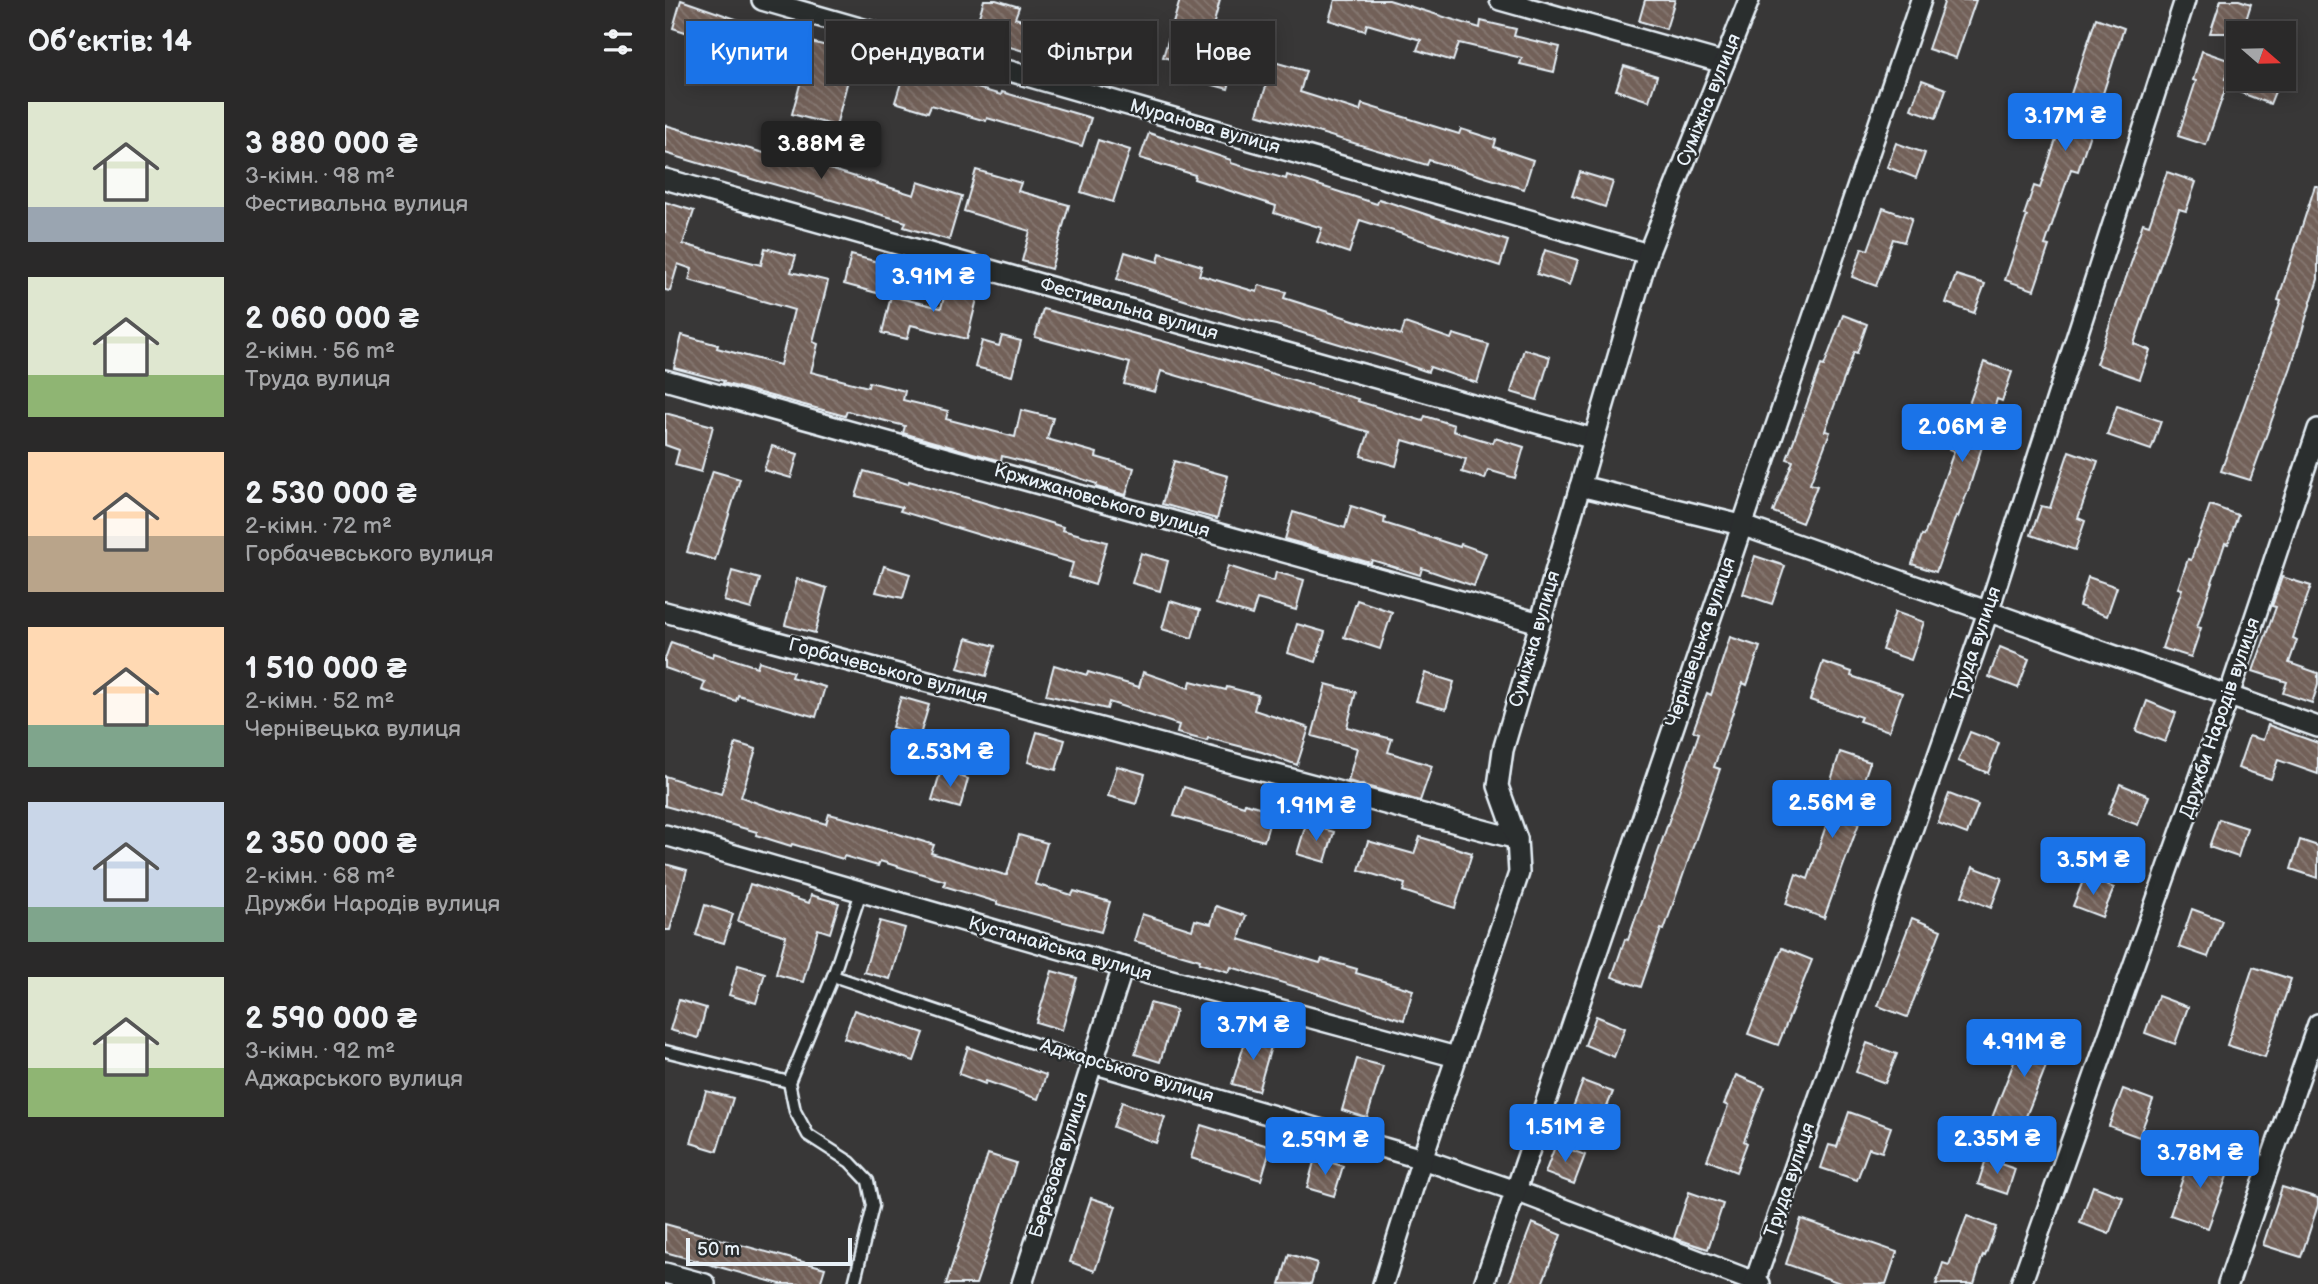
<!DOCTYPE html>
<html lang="uk">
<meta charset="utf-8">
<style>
body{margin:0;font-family:"Balsamiq Sans",sans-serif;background:#323131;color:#f1f3f6;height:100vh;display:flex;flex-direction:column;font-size:26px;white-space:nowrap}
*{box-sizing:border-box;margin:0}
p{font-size:23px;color:#a5a6a8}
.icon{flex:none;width:38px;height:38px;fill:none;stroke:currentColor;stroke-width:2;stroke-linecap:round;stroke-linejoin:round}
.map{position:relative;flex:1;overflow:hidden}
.details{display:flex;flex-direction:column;background:#2a2929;width:665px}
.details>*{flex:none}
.guide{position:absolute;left:21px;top:21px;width:665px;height:63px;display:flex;gap:14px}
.needle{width:46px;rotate:110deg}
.fabs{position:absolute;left:1561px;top:21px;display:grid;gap:14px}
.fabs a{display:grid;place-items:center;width:70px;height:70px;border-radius:0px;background:#2a2929;box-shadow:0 4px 18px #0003,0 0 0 2px #464546;font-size:35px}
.scale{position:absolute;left:21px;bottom:18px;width:166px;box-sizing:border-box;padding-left:7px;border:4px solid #e8f1f8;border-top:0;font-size:19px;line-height:24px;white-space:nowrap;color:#e8f1f8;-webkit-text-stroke:5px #2a2d2e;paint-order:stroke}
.price{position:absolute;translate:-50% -60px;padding:0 16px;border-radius:7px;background:#1a73e8;color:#fff;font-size:23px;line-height:46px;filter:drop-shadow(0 2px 4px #0008)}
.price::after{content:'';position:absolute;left:50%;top:42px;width:21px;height:16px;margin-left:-10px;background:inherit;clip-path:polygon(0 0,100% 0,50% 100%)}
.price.on{background:#222;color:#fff}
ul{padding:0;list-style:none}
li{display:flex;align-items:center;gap:21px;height:175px;padding:0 28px}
li span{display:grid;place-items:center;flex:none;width:196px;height:140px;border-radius:0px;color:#555}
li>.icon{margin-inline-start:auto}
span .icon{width:84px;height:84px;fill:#fffc;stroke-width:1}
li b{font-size:30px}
h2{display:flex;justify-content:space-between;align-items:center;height:84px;padding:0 28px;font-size:30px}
.pill{padding:0 24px;border-radius:0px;background:#2a2929;box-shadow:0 4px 18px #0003,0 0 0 2px #464546;font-size:24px;line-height:63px}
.pill.on{background:#1a73e8;color:#fff}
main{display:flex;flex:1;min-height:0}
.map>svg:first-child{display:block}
.building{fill:url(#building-back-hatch);stroke:#e8f1f8;stroke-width:2}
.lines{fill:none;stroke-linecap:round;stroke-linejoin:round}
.lane-casing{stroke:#e8f1f8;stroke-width:15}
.street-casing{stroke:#e8f1f8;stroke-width:24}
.lane{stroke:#2a2d2e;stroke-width:10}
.street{stroke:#2a2d2e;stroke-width:19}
.labels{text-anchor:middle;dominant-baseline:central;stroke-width:5;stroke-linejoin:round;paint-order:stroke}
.street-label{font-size:19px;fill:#e8f1f8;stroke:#2a2d2e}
</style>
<main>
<section class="details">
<h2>Об’єктів: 14<svg class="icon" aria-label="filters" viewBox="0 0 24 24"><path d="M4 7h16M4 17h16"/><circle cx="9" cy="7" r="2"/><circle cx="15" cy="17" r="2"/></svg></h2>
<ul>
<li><span style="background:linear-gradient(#dfe7d0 75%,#9aa5b1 0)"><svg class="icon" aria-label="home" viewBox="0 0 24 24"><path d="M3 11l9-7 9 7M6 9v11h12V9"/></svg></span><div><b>3 880 000 ₴</b><p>3-кімн. · 98 m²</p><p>Фестивальна вулиця</p></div></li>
<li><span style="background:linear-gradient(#dfe7d0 70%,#8fb573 0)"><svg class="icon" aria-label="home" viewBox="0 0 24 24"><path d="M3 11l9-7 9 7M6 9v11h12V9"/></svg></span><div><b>2 060 000 ₴</b><p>2-кімн. · 56 m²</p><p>Труда вулиця</p></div></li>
<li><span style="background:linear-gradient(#ffd9b3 60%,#b9a48a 0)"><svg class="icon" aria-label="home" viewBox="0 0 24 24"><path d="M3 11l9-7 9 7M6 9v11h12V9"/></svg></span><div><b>2 530 000 ₴</b><p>2-кімн. · 72 m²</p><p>Горбачевського вулиця</p></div></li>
<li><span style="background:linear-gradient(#ffd9b3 70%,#7fa58c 0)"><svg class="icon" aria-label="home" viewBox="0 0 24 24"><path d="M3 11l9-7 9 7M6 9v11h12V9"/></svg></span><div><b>1 510 000 ₴</b><p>2-кімн. · 52 m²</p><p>Чернівецька вулиця</p></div></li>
<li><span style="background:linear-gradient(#c9d6e8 75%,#7fa58c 0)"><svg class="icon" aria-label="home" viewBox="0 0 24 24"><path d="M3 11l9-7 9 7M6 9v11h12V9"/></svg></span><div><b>2 350 000 ₴</b><p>2-кімн. · 68 m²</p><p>Дружби Народів вулиця</p></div></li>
<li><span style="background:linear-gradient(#dfe7d0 65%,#8fb573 0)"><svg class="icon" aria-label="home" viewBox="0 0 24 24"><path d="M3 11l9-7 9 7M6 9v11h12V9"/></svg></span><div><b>2 590 000 ₴</b><p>3-кімн. · 92 m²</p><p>Аджарського вулиця</p></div></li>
</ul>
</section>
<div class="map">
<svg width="1653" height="1284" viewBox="0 0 1653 1284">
<defs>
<pattern id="building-back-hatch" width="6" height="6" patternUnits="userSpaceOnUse" patternTransform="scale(1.75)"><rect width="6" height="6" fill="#726159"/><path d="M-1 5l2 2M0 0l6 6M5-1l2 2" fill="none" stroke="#867872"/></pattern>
</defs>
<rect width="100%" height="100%" fill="#383737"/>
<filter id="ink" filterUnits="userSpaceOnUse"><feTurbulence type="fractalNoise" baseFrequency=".0143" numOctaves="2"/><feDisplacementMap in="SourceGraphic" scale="14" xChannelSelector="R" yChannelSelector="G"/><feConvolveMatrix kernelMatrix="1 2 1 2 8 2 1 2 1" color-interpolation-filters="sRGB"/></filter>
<g filter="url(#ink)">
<g class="building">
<path d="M16 0 108 32 109 27 139 35 138 40 190 53 171 126 127 114 140 66 80 48 79 51 8 28Z"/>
<path d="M319 0H331L354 7 350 18 391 30 390 32 449 49 451 43 481 52 472 80 383 55 382 58 308 36Z"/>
<path d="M515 0H555L544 41 574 50 563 89 534 81 538 68 498 57Z"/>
<path d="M670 0H724L815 28 816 21 851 29 849 36 895 47 889 72 855 64 857 58 794 43 788 61 752 50 756 40 702 24 700 31 664 20Z"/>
<path d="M980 0H1010L1001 29 974 21Z"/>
<path d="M1280 0H1311L1291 58 1263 49Z"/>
<path d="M1556 0H1574L1586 4 1577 33H1545Z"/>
<path d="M1431 18 1459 28 1413 171 1406 169 1380 245 1384 246 1369 290 1340 280 1362 216 1359 215 1369 186 1375 188Z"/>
<path d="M1537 51 1566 61 1560 79H1615L1605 104 1561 87 1541 145 1513 136 1531 81 1528 80Z"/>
<path d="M609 62 641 71 635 92 695 111 697 104 794 134 796 129 831 140 829 147 868 160 859 189 764 160 762 165 592 114Z"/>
<path d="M242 63 275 73 274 77 336 95 337 92 426 118 417 146 322 118 321 121 266 105 263 112 230 102Z"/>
<path d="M959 66 992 76 984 101 951 90Z"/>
<path d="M1257 80 1281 89 1271 118 1246 109Z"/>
<path d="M0 125 113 157 116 145 154 157 152 165 249 195 253 182 297 196 284 240 239 227 241 222 143 193V194L101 182 100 183 0 153Z"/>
<path d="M484 133 566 160V163L621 179 622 175 712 204 714 199 843 241 835 266 695 220 684 253 652 242 657 228 609 213 611 206 529 179 530 175 475 158Z"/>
<path d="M433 140 465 150 448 202 416 192Z"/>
<path d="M1231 143 1260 153 1251 178 1222 167Z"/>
<path d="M311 170 356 183 353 191 404 205 386 269 357 261 365 231 299 211Z"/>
<path d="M915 172 948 182 940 207 907 196Z"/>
<path d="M1502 172 1531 182 1521 211 1514 209 1469 344 1485 350 1475 379 1431 364 1470 252H1468L1478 223 1484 225Z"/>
<path d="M1650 186H1653V279L1626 367 1585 480 1556 471 1616 301 1613 300Z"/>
<path d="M0 202 29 211 18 244 96 265 100 248 131 256 126 272 163 281 148 342 153 344 146 372 203 387 204 382 240 391 238 400 283 411 281 419 350 437 356 410 388 418 382 439 432 453 431 457 469 468 461 495 431 487 432 484 394 471 337 456 336 461 238 433 240 426 182 411 180 416 58 383 59 381 9 368 17 335 53 345 52 348 115 365 129 310 24 280 27 269 13 264 5 291 0 290Z"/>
<path d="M1218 208 1247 218 1239 242 1228 239 1211 286 1187 277 1197 248 1203 250Z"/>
<path d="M880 250 913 260 905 285 872 274Z"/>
<path d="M460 252 493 262 495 253 537 266 534 275 592 292 594 285 621 292 619 298 736 335 740 323 786 339 788 334 824 345 812 383 765 367 763 372 728 360 611 325 577 318 452 279Z"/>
<path d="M186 255 217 263V267L226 269 219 295 179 284Z"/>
<path d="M1291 275 1320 284 1309 313 1281 303Z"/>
<path d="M283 283 314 291 302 339 246 325 242 339 217 333 226 296 276 308Z"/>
<path d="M378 309 508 344 693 399 692 401 758 421 760 416 789 425 788 431 828 443 830 438 859 447 850 478 823 470 820 479 797 472 801 459 738 440 731 466 696 456 704 432 496 371 490 392 459 384 465 363 370 337Z"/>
<path d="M1178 315 1202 324 1192 353 1189 352 1160 431 1165 432 1145 484 1152 486 1137 523 1108 512 1128 461 1122 459 1156 365 1159 366Z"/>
<path d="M337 336 356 341 347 376 310 367 317 341 334 346Z"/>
<path d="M859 349 885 357 872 400 846 392Z"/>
<path d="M1319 362 1347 372 1337 401 1332 399 1304 488 1293 517 1291 516 1271 572 1247 564 1257 535 1259 536 1289 451 1284 449 1293 420 1298 421Z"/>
<path d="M1452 406 1496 421 1486 450 1442 435Z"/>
<path d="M0 413 48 426 36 472 10 465 14 450 0 445Z"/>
<path d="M107 446 133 454 126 478 99 470Z"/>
<path d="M1404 451 1433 461 1413 518 1420 521 1410 550 1366 535 1376 506 1385 508Z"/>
<path d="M509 461 563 476 552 519 497 504Z"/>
<path d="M48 471 75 479 50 560 22 552Z"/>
<path d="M199 471 243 484 244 481 317 502 398 527 397 530 442 542 430 585 404 577 408 563 235 511 237 507 191 496Z"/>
<path d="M1545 505 1573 515 1563 544 1560 543 1532 627 1536 628 1526 657 1497 648 1517 589 1513 588 1523 559 1526 560Z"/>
<path d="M686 506 720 517 719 523 795 547 796 544 821 553 809 586 757 568 755 575 707 560 706 563 620 539 628 512 680 528Z"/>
<path d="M476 553 503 561 495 591 467 583Z"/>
<path d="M1090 556 1120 566 1107 604 1078 594Z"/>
<path d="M219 566 245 574 238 598 211 592Z"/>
<path d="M563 566 609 581 611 572 639 580 631 610 592 599 587 615 551 604Z"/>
<path d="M67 571 95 579 86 609 59 601Z"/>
<path d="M1423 577 1452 587 1442 616 1414 606Z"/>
<path d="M1617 577 1646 586 1628 638 1632 640 1624 663 1653 673V685L1647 703 1618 693 1622 682 1588 671 1611 607 1607 606Z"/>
<path d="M132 579 162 588 150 633 120 625Z"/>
<path d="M692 600 727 612 715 649 679 637Z"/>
<path d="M505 601 535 610 527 638 497 629Z"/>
<path d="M1230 612 1259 622 1246 660 1217 650Z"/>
<path d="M632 624 660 632 651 662 623 653Z"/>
<path d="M1065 637 1095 647 1082 685 1078 683 1049 767 1055 769 999 930 996 929 976 987 947 977 960 939 963 940 1034 733 1028 731 1042 693 1046 695Z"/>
<path d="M302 638 330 646 321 676 293 668Z"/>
<path d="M6 642 48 657 49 653 92 667 94 661 128 672 126 677 160 687 151 717 73 695 71 701 37 690 40 682 0 668V659Z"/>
<path d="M1335 647 1364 659 1353 688 1324 677Z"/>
<path d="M1158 662 1187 672 1186 676 1237 693 1224 731 1194 721 1196 717 1145 700Z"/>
<path d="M389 665 422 675 423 672 474 687 478 672 524 688 526 681 561 690 562 687 593 695 589 710 644 728 632 765 597 752 543 738 542 741 512 733 514 725 444 702 442 709 381 695Z"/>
<path d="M760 673 789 682 781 709 751 701Z"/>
<path d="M661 684 691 692 682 727 727 739 723 752 767 766 755 801 683 781 692 748 647 736Z"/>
<path d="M236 697 264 705 255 735 227 727Z"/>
<path d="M1482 701 1511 713 1500 742 1471 731Z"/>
<path d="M1603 725 1653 743V774L1613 760 1606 779 1573 768 1584 736 1598 740Z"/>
<path d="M372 732 400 740 391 770 363 762Z"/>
<path d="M1305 732 1334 743 1323 773 1293 761Z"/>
<path d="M71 743 91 749 76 797 95 804 161 824 164 814 195 822 269 845 266 853 340 875H342L354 835 382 843 370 884 407 895 409 891 445 902 436 932 332 904V902L279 886 280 881 215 861 213 866 179 856 178 859 127 844 126 846 91 835 92 832 0 806V776L56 794Z"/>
<path d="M1175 752 1205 762 1185 820 1194 823 1159 918 1121 904 1131 874 1143 879 1172 793 1163 790Z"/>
<path d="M452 766 480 774 471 804 443 796Z"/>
<path d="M276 770 303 779 295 808 267 800Z"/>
<path d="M1455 784 1484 796 1473 825 1443 814Z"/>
<path d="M519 787 579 806 580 803 608 811 599 841 509 816Z"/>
<path d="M1284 794 1313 805 1302 834 1273 823Z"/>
<path d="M1554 819 1582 828 1573 857 1544 847Z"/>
<path d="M641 824 669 832 660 862 632 854Z"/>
<path d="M755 837 807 853 790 908 738 891 740 884 694 870 703 841 749 854Z"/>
<path d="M1635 840 1653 846V878L1626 869Z"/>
<path d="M0 864 22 870 5 930H0Z"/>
<path d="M1308 867 1337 878 1326 908 1297 896Z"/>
<path d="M1420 876 1449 888 1437 917 1408 906Z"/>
<path d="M85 884 144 903 146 895 174 903 165 933 153 929 138 982 111 974 121 936 73 921Z"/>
<path d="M40 905 68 914 59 943 31 935Z"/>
<path d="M551 906 581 916 574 939 655 963 657 959 692 969 691 973 748 990 739 1020 566 967 564 972 534 963 535 960 469 941 477 914 527 930 530 920 546 924Z"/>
<path d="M1527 909 1557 920 1543 957 1514 947Z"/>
<path d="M1247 918 1276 930 1242 1017 1213 1006Z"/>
<path d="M215 921 240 928 225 979 199 972Z"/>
<path d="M1117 948 1147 960 1113 1045 1083 1034Z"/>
<path d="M73 965 100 973 91 1003 64 995Z"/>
<path d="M1588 967 1626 979 1600 1057 1562 1045Z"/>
<path d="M387 971 412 978 397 1030 371 1022Z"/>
<path d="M1493 996 1523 1007 1510 1044 1480 1033Z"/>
<path d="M14 1000 41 1008 33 1038 5 1030Z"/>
<path d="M485 1003 511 1010 495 1062 470 1054Z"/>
<path d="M189 1010 259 1033 249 1061 179 1038Z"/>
<path d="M931 1016 960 1028 949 1057 920 1045Z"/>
<path d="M1362 1029 1391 1041 1356 1129 1327 1118Z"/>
<path d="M583 1032 608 1040 593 1091 567 1084Z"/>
<path d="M1202 1043 1232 1054 1220 1083 1191 1072Z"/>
<path d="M303 1047 381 1075 373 1099 321 1081 320 1084 294 1074Z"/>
<path d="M692 1059 718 1066 702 1118 677 1110Z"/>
<path d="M1071 1075 1100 1087 1079 1141 1082 1143 1071 1172 1042 1160 1063 1106 1059 1104Z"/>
<path d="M918 1081 948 1092 936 1121 907 1110Z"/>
<path d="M1458 1089 1488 1100 1474 1137 1444 1126Z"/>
<path d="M41 1091 68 1098 52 1151 26 1143Z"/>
<path d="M457 1102 500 1117 491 1143 448 1127Z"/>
<path d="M1184 1112 1226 1127 1217 1152 1204 1148 1192 1180 1156 1168 1164 1145 1172 1147Z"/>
<path d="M536 1125 606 1147 596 1180 526 1158Z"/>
<path d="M891 1144 920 1155 909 1184 880 1173Z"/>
<path d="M1527 1152 1566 1165 1543 1228 1505 1215Z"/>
<path d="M323 1154 351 1163 326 1240 311 1284H281Z"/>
<path d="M650 1158 678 1166 669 1196 642 1188Z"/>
<path d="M1321 1159 1350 1169 1342 1194 1313 1184Z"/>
<path d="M1428 1186 1458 1197 1444 1234 1415 1223Z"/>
<path d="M1617 1187 1653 1198V1205L1636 1257 1598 1245Z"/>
<path d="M1024 1192 1058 1204 1043 1249 1009 1238Z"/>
<path d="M426 1198 451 1206 430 1271 405 1262Z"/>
<path d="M1302 1216 1331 1227 1320 1256 1318 1255 1309 1284H1271L1278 1263 1284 1265Z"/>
<path d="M1136 1219 1232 1252 1221 1284H1178L1121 1264Z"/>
<path d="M867 1223 896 1235 877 1284H844Z"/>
<path d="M0 1224 160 1268 155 1284H115L0 1252Z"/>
<path d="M624 1254 652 1263 646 1284H615Z"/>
</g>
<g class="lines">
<defs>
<g id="lane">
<path d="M168 976 427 1063"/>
<path d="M0 1051 124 1082"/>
<path d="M189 1284 208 1206 203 1181 185 1162 143 1135 130 1111 124 1082 168 976 196 892"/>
</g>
<g id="street">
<path d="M97 0 983 254"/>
<path d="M835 0 1059 63"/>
<path d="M0 179 929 439"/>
<path d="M0 380 875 623"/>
<path d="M915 486 1076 525 1653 727"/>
<path d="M0 612 852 839"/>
<path d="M0 835 458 967 791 1057"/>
<path d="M427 1063 757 1159 851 1191 1095 1284"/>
<path d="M0 1273 40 1284"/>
<path d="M357 1284 458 967"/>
<path d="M718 1284 757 1159 854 873 852 839 833 786 838 750 983 254 1084 0"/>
<path d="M819 1284 1256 0"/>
<path d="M1089 1284 1323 612 1520 0"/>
<path d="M1356 1284 1564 695 1653 429"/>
<path d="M1563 1284 1653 1024"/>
</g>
</defs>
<use href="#lane" class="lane-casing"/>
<use href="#street" class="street-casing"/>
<use href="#lane" class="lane"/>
<use href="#street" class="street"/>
</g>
</g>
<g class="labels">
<g class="street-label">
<text transform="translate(1044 100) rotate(-68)">Суміжна вулиця</text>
<text transform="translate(540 127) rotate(16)">Муранова вулиця</text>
<text transform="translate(464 309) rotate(16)">Фестивальна вулиця</text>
<text transform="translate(437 501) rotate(16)">Кржижановського вулиця</text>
<text transform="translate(870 639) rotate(-74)">Суміжна вулиця</text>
<text transform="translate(1036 642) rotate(-71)">Чернівецька вулиця</text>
<text transform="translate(1311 644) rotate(-71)">Труда вулиця</text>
<text transform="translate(223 671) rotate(15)">Горбачевського вулиця</text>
<text transform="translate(1555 718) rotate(-71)">Дружби Народів вулиця</text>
<text transform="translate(395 949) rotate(16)">Кустанайська вулиця</text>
<text transform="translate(462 1071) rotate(17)">Аджарського вулиця</text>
<text transform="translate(394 1165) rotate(-72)">Березова вулиця</text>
<text transform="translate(1125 1180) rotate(-71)">Труда вулиця</text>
</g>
</g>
</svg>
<div class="fabs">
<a><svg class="needle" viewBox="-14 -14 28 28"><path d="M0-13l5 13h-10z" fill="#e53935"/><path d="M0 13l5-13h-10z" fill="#a5a6a8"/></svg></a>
</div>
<div class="scale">50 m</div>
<b class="price" style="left:1400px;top:153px">3.17M ₴</b>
<b class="price on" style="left:156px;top:181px">3.88M ₴</b>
<b class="price" style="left:268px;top:314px">3.91M ₴</b>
<b class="price" style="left:1297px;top:464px">2.06M ₴</b>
<b class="price" style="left:285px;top:789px">2.53M ₴</b>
<b class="price" style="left:1167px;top:840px">2.56M ₴</b>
<b class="price" style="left:651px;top:843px">1.91M ₴</b>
<b class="price" style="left:1428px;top:897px">3.5M ₴</b>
<b class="price" style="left:588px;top:1062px">3.7M ₴</b>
<b class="price" style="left:1359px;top:1079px">4.91M ₴</b>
<b class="price" style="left:900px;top:1164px">1.51M ₴</b>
<b class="price" style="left:1332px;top:1176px">2.35M ₴</b>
<b class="price" style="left:660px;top:1177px">2.59M ₴</b>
<b class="price" style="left:1535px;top:1190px">3.78M ₴</b>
<div class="guide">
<a class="pill on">Купити</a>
<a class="pill">Орендувати</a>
<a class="pill">Фільтри</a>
<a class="pill">Нове</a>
</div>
</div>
</main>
